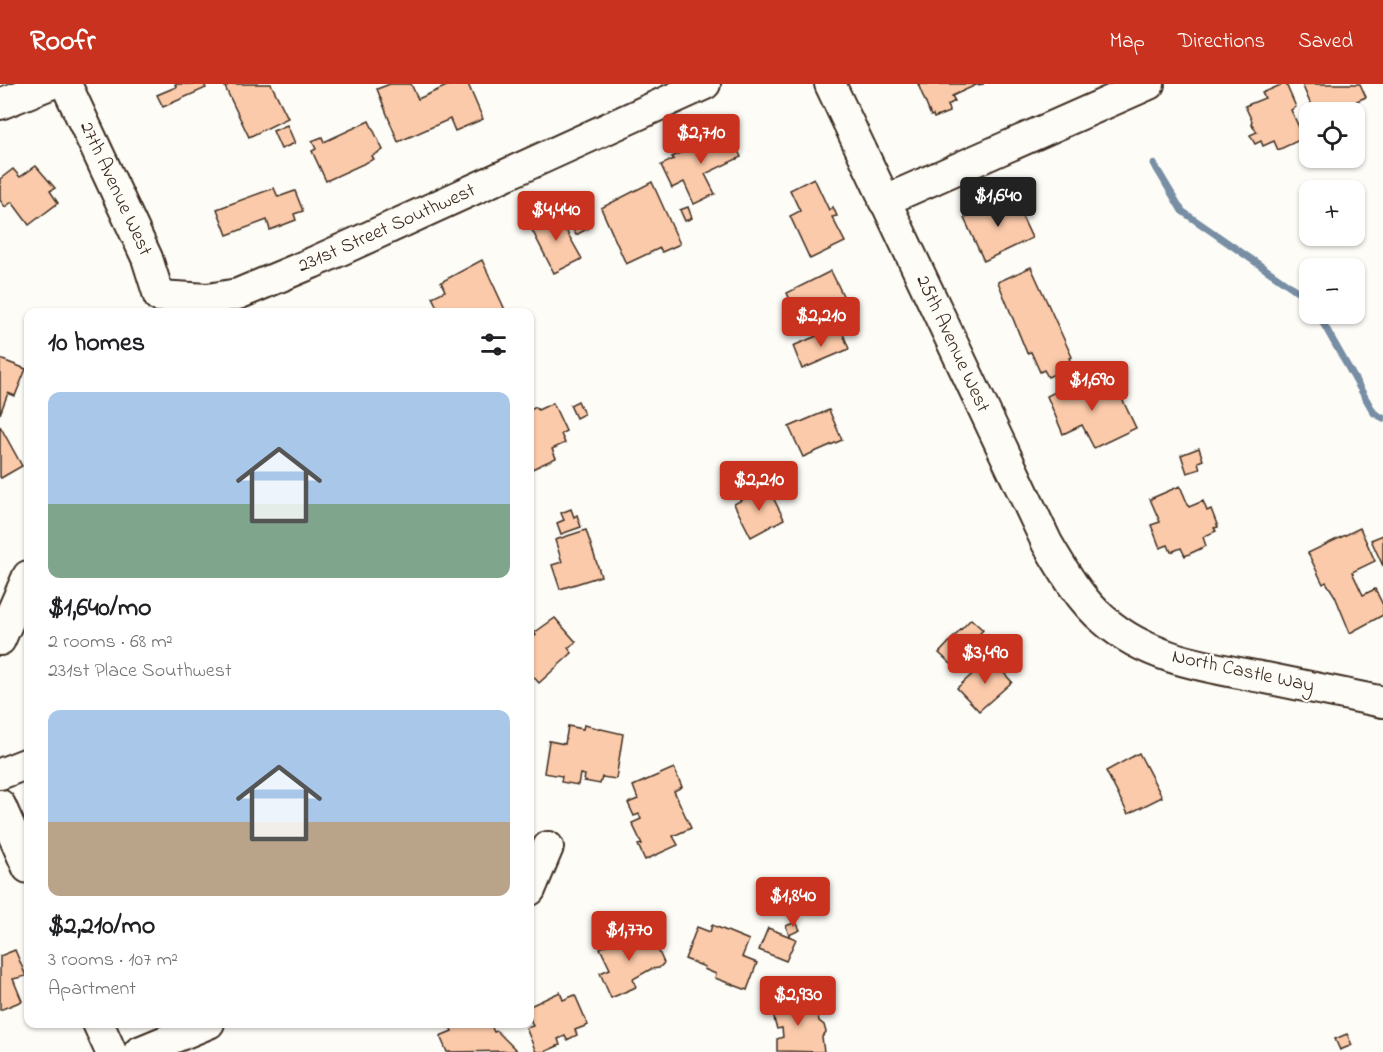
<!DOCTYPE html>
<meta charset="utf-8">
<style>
body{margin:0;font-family:"Indie Flower",sans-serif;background:#f2f2f2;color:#202124;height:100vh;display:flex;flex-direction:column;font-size:22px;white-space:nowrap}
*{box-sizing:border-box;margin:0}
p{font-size:20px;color:#757577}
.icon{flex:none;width:33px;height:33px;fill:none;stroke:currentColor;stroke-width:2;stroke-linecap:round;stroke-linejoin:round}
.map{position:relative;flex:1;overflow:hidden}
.details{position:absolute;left:24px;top:224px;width:510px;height:720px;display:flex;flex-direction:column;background:#fff;border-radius:12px;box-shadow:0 2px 4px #0004}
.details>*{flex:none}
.tools{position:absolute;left:1299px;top:18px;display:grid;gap:12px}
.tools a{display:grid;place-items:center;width:66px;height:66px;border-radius:12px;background:#fff;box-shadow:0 2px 4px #0004;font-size:30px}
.price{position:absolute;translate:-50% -51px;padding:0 14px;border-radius:6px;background:#c8321e;color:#fff;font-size:20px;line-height:39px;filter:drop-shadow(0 2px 3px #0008)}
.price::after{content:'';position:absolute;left:50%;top:36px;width:18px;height:14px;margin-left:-9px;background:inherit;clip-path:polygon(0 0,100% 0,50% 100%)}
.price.selected{background:#222;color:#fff}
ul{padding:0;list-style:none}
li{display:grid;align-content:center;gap:12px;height:318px;padding:0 24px}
li span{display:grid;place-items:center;height:186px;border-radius:12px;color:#555}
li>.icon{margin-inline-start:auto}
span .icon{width:108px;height:108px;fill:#fffc;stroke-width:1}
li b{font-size:26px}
h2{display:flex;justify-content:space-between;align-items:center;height:72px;padding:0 24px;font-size:26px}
header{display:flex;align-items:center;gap:36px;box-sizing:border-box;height:84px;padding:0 30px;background:#c8321e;color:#fff}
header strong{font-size:28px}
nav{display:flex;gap:33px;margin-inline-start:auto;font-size:21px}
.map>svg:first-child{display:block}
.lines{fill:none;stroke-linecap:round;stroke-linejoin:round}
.stream{stroke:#788ea4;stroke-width:7}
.building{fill:#fbcaaa;stroke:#3b2a1e;stroke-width:1.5}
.minor-casing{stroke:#3b2a1e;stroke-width:34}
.minor{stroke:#fdfcf7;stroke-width:30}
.labels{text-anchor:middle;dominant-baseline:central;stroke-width:4.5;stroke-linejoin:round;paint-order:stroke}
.street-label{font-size:20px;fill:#3b2a1e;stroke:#fdfcf7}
</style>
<header>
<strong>Roofr</strong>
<nav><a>Map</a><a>Directions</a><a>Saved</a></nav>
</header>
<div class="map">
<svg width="1383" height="968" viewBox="0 0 1383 968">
<rect width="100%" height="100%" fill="#fdfcf7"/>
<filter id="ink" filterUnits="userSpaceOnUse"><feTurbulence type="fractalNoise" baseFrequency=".0167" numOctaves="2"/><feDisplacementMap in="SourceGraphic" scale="12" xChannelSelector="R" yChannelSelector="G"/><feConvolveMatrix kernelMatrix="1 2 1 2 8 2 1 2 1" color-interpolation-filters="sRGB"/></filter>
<g filter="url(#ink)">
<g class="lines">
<g class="stream">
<path d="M1154 80 1182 127 1310 216"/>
<path d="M1318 230 1374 329 1383 334"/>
</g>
</g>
<g class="building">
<path d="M175 0H204L206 4 163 23 157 11 176 3Z"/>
<path d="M230 0H271L288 34 249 53 225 3Z"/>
<path d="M390 0H411L418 15 451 0H468L483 35 455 47 450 35 398 58 377 5Z"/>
<path d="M918 0H984L976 1 952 12 955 17 948 21 949 28 934 34 933 31 931 32Z"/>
<path d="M1283 0H1286L1296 23 1291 26 1304 54 1278 66 1274 57 1263 62 1261 57 1255 60 1250 51 1257 48 1251 39 1252 37 1245 22 1265 14 1262 9Z"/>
<path d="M1302 0H1360L1366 13 1331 28H1328L1326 25 1314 28Z"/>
<path d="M369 37 383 66 372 72 374 75 326 97 312 67 316 65 312 57 322 53 324 58Z"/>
<path d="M287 41 295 59 281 65 273 47Z"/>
<path d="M728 46 741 73 705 90 715 110 694 120 684 98 672 104 661 81 674 75 672 73Z"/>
<path d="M36 82 55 104 50 107 58 119 29 141 12 118 5 123 0 116V95L13 85 20 93Z"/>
<path d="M814 94 829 126 833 123 837 132 832 133 845 158 810 175 790 132 800 127 790 106Z"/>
<path d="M652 98 680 160 662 168 660 164 626 180 601 124Z"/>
<path d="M274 104 278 113 295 107 303 127 294 130 296 136 270 146 267 136 227 151 217 125Z"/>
<path d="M1012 111 1032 154 984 177 964 134Z"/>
<path d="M688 123 692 134 685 137 680 126Z"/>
<path d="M554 125 582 175 554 189 531 144 545 137 542 131Z"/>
<path d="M581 130 589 144 576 151 568 137Z"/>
<path d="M482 176 506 228H431L438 225 432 213 445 207 441 198Z"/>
<path d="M1031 183 1072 273 1069 274 1072 282 1048 293 1044 286 1040 288 1031 268 1027 269 998 198Z"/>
<path d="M831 187 850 226 837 232 839 236 822 245 809 217 794 224 787 209Z"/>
<path d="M840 242 849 265 802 285 793 262Z"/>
<path d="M0 275 26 285 15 312 8 309 0 330Z"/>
<path d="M1079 296 1085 309 1113 296 1136 344 1094 364 1082 341 1063 350 1047 312Z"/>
<path d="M578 317 584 330 576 334 570 321Z"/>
<path d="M553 319 566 347 561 350 565 359 552 365 556 374 530 386V326L536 323 538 326Z"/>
<path d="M829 326 842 356 803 373 789 343Z"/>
<path d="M0 342 22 382 1 394 0 393Z"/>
<path d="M1199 364 1203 376 1198 378 1200 385 1187 389 1181 371Z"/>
<path d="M767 402 784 435 751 453 734 420Z"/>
<path d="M1180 402 1189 423 1203 417 1207 427 1211 425 1218 443 1214 444 1216 447 1203 453 1206 462 1185 472 1181 464 1171 468 1168 461 1160 464 1151 441 1160 438 1150 415Z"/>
<path d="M571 425 574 433 577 431 581 443 561 450 557 439 564 436 561 429Z"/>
<path d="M1360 444 1375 477 1352 488 1363 511 1375 505 1383 521V531L1350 549 1335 512 1326 498 1323 500 1308 469Z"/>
<path d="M586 446 601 492 560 505 552 481 562 478 555 456Z"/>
<path d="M1383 451V482L1371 456Z"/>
<path d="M555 534 576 558 568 564 572 569 539 599 530 589V553L532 555 536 551 534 549Z"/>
<path d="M971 535 983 546 951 580 939 569Z"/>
<path d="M990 574 1012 598 979 627 957 604Z"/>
<path d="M584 641 623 650 616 695 602 693 600 700 584 697 585 691 580 690 578 701 561 698 562 692 544 689 549 657 565 660 568 642 583 645Z"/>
<path d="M1139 669 1162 713 1128 730 1106 687Z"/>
<path d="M674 684 682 703 674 707 691 744 673 752 678 761 645 776 638 761 642 760 632 739 641 735 639 730 634 732 628 719 638 715 633 702Z"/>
<path d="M796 838 800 846 789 851 786 842Z"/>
<path d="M712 841 749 856 742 873 757 879 747 906 715 894 716 890 704 885 705 883 685 875 697 843 710 848Z"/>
<path d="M768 844 796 855 786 877 759 866Z"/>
<path d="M634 849 637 856 651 850 664 879 659 884 651 885 633 895 636 903 611 914 600 889 610 885 600 864Z"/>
<path d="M15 866 26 892 13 895 22 917 0 926V872Z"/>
<path d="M560 908 563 916 575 911 588 941 575 946 577 951 567 956 565 952 558 955 560 961 544 968H536L526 944 533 942 530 934V922Z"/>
<path d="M807 914 809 927 817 926 819 937 824 941 826 948 822 953 824 968 777 967V955L783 953 782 944 777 945 775 939 772 921 778 920V918Z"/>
<path d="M458 939H490L494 948 497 947 517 967 447 968 440 952 452 947 450 943Z"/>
<path d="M1347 950 1352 961 1340 966 1335 955Z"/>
</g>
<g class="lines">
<defs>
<g id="minor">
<path d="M66 0 147 174 159 212"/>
<path d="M830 0 1047 459C1063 486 1080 516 1104 536 1149 576 1210 583 1266 594 1305 602 1344 610 1383 618"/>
<path d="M0 20 50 0"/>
<path d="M884 117 1149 0"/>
<path d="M159 212 208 215 238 210 312 179 705 0"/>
<path d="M0 556 28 492"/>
<path d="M0 690 28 679"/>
<path d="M0 721 28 784"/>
<path d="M530 806 548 763"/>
<path d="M98 939 111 968"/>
<path d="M139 968 209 939"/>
</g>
</defs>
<use href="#minor" class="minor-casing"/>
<use href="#minor" class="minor"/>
</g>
</g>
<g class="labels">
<g class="street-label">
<text transform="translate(115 105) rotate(65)">27th Avenue West</text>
<text transform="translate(387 145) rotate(-24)">231st Street Southwest</text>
<text transform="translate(952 260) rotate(65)">25th Avenue West</text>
<text transform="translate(1243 588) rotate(12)">North Castle Way</text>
</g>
</g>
</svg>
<div class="tools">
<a><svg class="icon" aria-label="locate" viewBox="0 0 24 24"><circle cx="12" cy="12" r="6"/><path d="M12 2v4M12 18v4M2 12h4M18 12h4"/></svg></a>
<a>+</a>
<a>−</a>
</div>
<b class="price" style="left:701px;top:81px">$2,710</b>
<b class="price selected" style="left:998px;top:144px">$1,640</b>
<b class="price" style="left:556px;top:158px">$4,440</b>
<b class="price" style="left:821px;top:264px">$2,210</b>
<b class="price" style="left:1092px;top:328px">$1,690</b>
<b class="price" style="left:759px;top:428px">$2,210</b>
<b class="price" style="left:985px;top:601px">$3,490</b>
<b class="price" style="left:793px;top:844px">$1,840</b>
<b class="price" style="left:629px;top:878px">$1,770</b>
<b class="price" style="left:798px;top:943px">$2,930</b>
<section class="details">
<h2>10 homes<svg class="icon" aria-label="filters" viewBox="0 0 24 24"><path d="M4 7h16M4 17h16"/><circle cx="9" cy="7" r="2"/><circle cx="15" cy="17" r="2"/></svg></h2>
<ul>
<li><span style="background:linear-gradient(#a9c7e8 60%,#7fa58c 0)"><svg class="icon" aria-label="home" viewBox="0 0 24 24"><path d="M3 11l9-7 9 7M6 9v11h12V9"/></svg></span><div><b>$1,640/mo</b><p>2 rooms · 68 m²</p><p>231st Place Southwest</p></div></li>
<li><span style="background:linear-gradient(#a9c7e8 60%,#b9a48a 0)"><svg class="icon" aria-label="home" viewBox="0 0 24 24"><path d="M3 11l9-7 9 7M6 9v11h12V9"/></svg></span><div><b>$2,210/mo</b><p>3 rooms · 107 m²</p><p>Apartment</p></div></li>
</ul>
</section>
</div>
